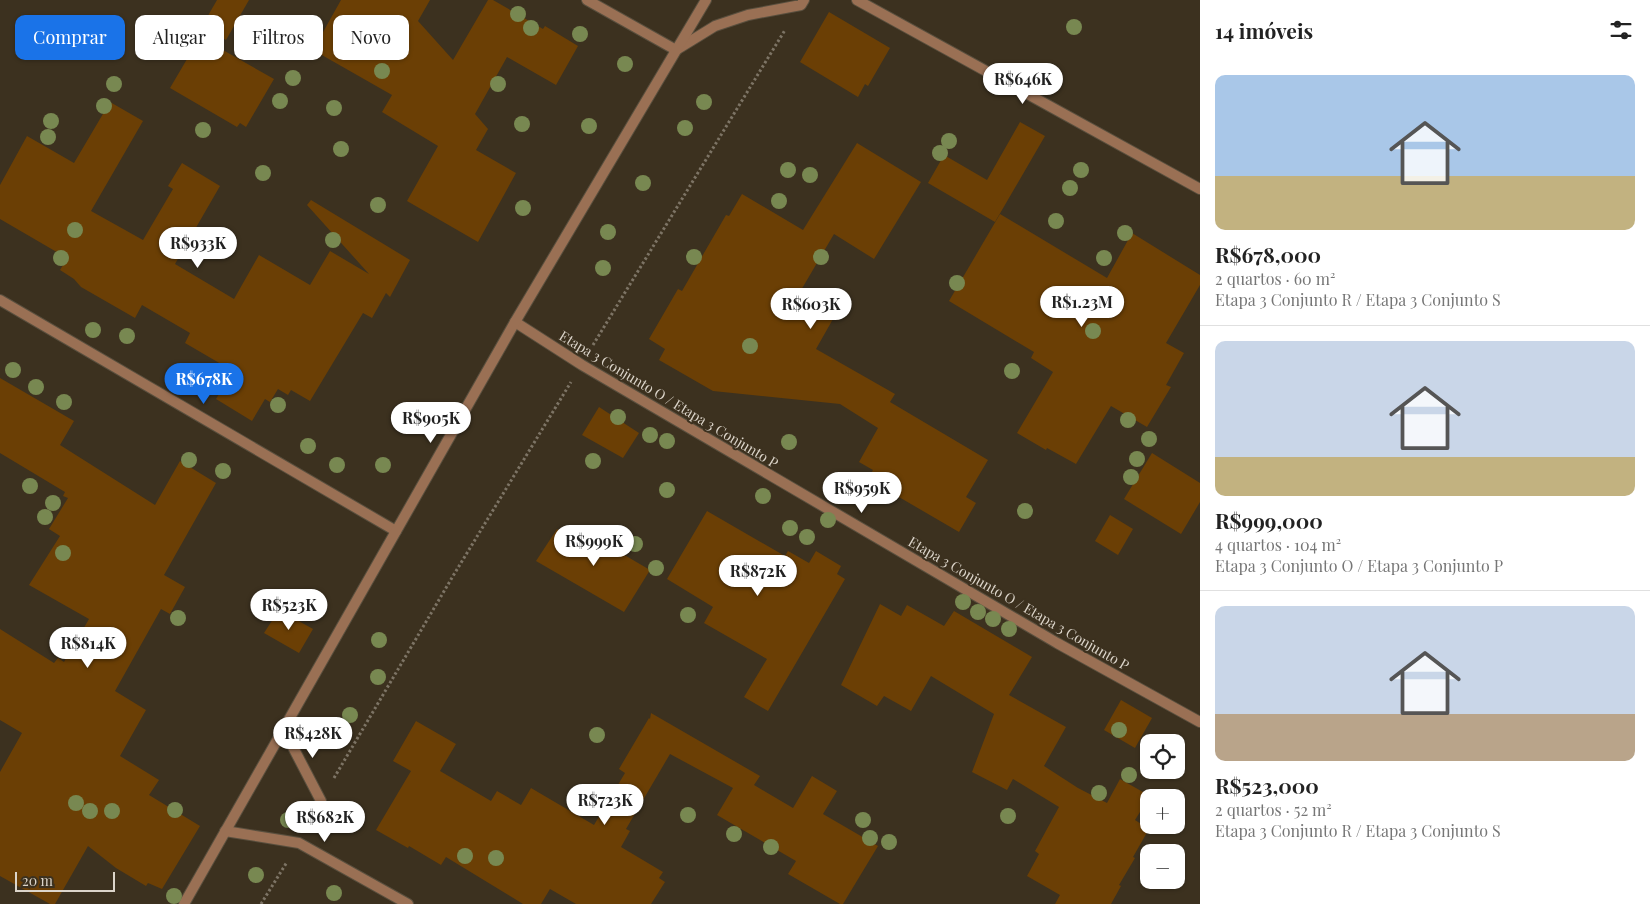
<!DOCTYPE html>
<html lang="pt">
<meta charset="utf-8">
<style>
body{margin:0;font-family:"Playfair Display",serif;background:#f6f6f6;color:#222;height:100vh;display:flex;flex-direction:column;font-size:19px;white-space:nowrap}
*{box-sizing:border-box;margin:0}
p{font-size:16px;color:#767676}
.icon{flex:none;width:28px;height:28px;fill:none;stroke:currentColor;stroke-width:2;stroke-linecap:round;stroke-linejoin:round}
.map{position:relative;flex:1;overflow:hidden}
.sheet{display:flex;flex-direction:column;background:#fff;width:450px}
.sheet>*{flex:none}
.banner{position:absolute;left:15px;top:15px;width:475px;height:45px;display:flex;gap:10px}
.controls{position:absolute;left:1140px;top:734px;display:grid;gap:10px}
.controls a{display:grid;place-items:center;width:45px;height:45px;border-radius:10px;background:#fff;box-shadow:0 1px 4px #0004;font-size:25px}
.scale{position:absolute;left:15px;bottom:12px;width:100px;box-sizing:border-box;padding-left:5px;border:2px solid #dcd5ca;border-top:0;font-size:14px;line-height:18px;white-space:nowrap;color:#dcd5ca;-webkit-text-stroke:4px #3c311f;paint-order:stroke}
.price{position:absolute;translate:-50% -42px;padding:0 11px;border-radius:18px;background:#fff;color:#222;font-size:16px;line-height:32px;filter:drop-shadow(0 1px 2px #0008)}
.price::after{content:'';position:absolute;left:50%;top:30px;width:15px;height:11px;margin-left:-8px;background:inherit;clip-path:polygon(0 0,100% 0,50% 100%)}
.price.selected{background:#1a73e8;color:#fff}
ul{padding:0;list-style:none}
li{display:grid;align-content:center;gap:10px;height:265px;padding:0 15px}
li+li{border-top:1px solid #e0e0e0}
li span{display:grid;place-items:center;height:155px;border-radius:10px;color:#555}
li>.icon{margin-inline-start:auto}
span .icon{width:90px;height:90px;fill:#fffc;stroke-width:1}
li b{font-size:21px}
h2{display:flex;justify-content:space-between;align-items:center;height:60px;padding:0 15px;font-size:21px}
.tag{padding:0 18px;border-radius:10px;background:#fff;box-shadow:0 1px 4px #0004;font-size:18px;line-height:45px}
.tag.selected{background:#1a73e8;color:#fff}
main{display:flex;flex:1;min-height:0}
.map>svg:first-child{display:block}
.building{fill:#6b3f05}
.lines{fill:none;stroke-linecap:round;stroke-linejoin:round}
.minor-casing{stroke:#594f3e;stroke-width:12}
.path{stroke:#7d7465;stroke-width:3;stroke-dasharray:2.5 2.5;stroke-linecap:butt}
.minor{stroke:#9a7054;stroke-width:10}
.tree{fill:#788851}
.labels{text-anchor:middle;dominant-baseline:central;stroke-width:4;stroke-linejoin:round;paint-order:stroke}
.street-label{font-size:14px;fill:#dcd5ca;stroke:#3c311f}
</style>
<main>
<div class="map">
<svg width="1200" height="904" viewBox="0 0 1200 904">
<rect width="100%" height="100%" fill="#3c311f"/>
<g class="building">
<path d="M217 0H249L226 40 202 26Z"/>
<path d="M341 0H430L418 21 453 60 488 0H493L543 29 545 26 578 46 556 85 507 57 475 114 488 129 476 150 516 173 478 242 407 201 438 146 382 112 392 95 313 50Z"/>
<path d="M829 12 890 48 868 86 865 84 858 97 800 62Z"/>
<path d="M200 37 274 79 246 127 240 123 237 127 170 88Z"/>
<path d="M110 102 143 121 91 211 143 240 173 189 168 186 182 163 220 186 175 264 234 299 259 255 310 285 330 251 369 274 307 205 311 200 410 260 390 297 386 293 372 318 363 313 310 401 291 390 288 395 278 389 270 402 265 399 252 421 216 399 233 371 185 343 190 333 142 305 135 318 81 287 74 279 60 270 67 258 0 219V185L27 136 74 163Z"/>
<path d="M1020 122 1045 136 995 222 928 183 944 155 987 180Z"/>
<path d="M857 143 921 182 874 259 834 234 797 297 833 319 816 349 895 394 890 402 988 460 966 497 976 503 959 532 868 479 873 470 859 462 878 428 840 404 713 391 659 360 665 349 649 339 678 289 682 291 726 215 729 216 742 194 803 230Z"/>
<path d="M1000 214 1107 278 1132 233 1200 275V285L1166 343 1184 353 1166 385 1171 387 1147 427 1111 406 1076 464 1047 448 1046 450 1017 433 1053 372 1031 358 1034 352 949 301Z"/>
<path d="M0 378 74 421 60 445 155 505 180 461 216 483 164 575 185 587 170 614 161 609 115 691 146 710 120 756 159 780 149 795 200 826 162 889 148 883 146 886 116 868 88 846 55 904H50L0 876V772L22 733 0 720V629L54 663 58 658 64 662 89 619 29 585 60 536 49 529 68 498 63 496 65 492 0 453Z"/>
<path d="M599 407 639 433 623 458 582 435Z"/>
<path d="M1152 453 1200 483V502L1181 534 1124 499Z"/>
<path d="M707 511 785 556 788 551 809 563 816 551 841 566 837 574 845 579 768 711 744 697 767 659 704 623 713 607 667 579Z"/>
<path d="M1110 515 1133 529 1118 555 1095 541Z"/>
<path d="M575 526 650 570 624 612 536 561 557 529 569 536Z"/>
<path d="M880 604 901 616 907 605 944 626 954 611 1032 657 1009 695 1066 727 1044 766 1078 788 1107 803 1120 779 1150 796 1135 820 1149 829 1133 857 1135 858 1119 885 1121 886 1111 904H1055L1060 895 1027 876 1039 854 1035 851 1059 807 1013 779 1007 790 972 772 994 714 931 676 911 711 884 696 877 706 841 685Z"/>
<path d="M279 610 313 629 299 653 264 633Z"/>
<path d="M1121 700 1152 718 1135 748 1104 730Z"/>
<path d="M651 713 760 776 754 785 793 808 812 776 837 791 823 814 878 846 843 904H840L788 874 796 861 717 815 733 788 670 754 626 829 630 831 621 847 663 872 659 878 665 882 651 904H576L550 889 541 904H523L446 857 441 865 409 846 408 848 376 830 411 771 393 761 416 721 456 744 440 771 491 801 497 791 521 805 531 788 594 825 625 773 619 769 649 718 650 719Z"/>
</g>
<g class="lines">
<defs>
<g id="minor">
<path d="M587 0 676 50 715 26 748 15 801 5 804 0"/>
<path d="M857 0 1200 189"/>
<path d="M0 300 396 531"/>
<path d="M515 322 582 365 1057 643 1200 722"/>
<path d="M283 728 321 801"/>
<path d="M225 831 299 843 408 904"/>
<path d="M184 904 515 322 706 0"/>
</g>
</defs>
<use href="#minor" class="minor-casing"/>
<g class="path">
<path d="M593 345 785 30"/>
<path d="M334 778 453 576 571 382"/>
<path d="M261 904 287 862"/>
</g>
<use href="#minor" class="minor"/>
</g>
<g class="tree">
<circle cx="518" cy="14" r="8"/>
<circle cx="1074" cy="27" r="8"/>
<circle cx="531" cy="28" r="8"/>
<circle cx="580" cy="34" r="8"/>
<circle cx="625" cy="64" r="8"/>
<circle cx="382" cy="71" r="8"/>
<circle cx="293" cy="78" r="8"/>
<circle cx="114" cy="84" r="8"/>
<circle cx="498" cy="84" r="8"/>
<circle cx="280" cy="101" r="8"/>
<circle cx="704" cy="102" r="8"/>
<circle cx="104" cy="106" r="8"/>
<circle cx="334" cy="108" r="8"/>
<circle cx="51" cy="121" r="8"/>
<circle cx="522" cy="124" r="8"/>
<circle cx="589" cy="126" r="8"/>
<circle cx="685" cy="128" r="8"/>
<circle cx="203" cy="130" r="8"/>
<circle cx="48" cy="137" r="8"/>
<circle cx="949" cy="141" r="8"/>
<circle cx="341" cy="149" r="8"/>
<circle cx="940" cy="153" r="8"/>
<circle cx="788" cy="170" r="8"/>
<circle cx="1081" cy="170" r="8"/>
<circle cx="263" cy="173" r="8"/>
<circle cx="810" cy="175" r="8"/>
<circle cx="643" cy="183" r="8"/>
<circle cx="1070" cy="188" r="8"/>
<circle cx="779" cy="201" r="8"/>
<circle cx="378" cy="205" r="8"/>
<circle cx="523" cy="208" r="8"/>
<circle cx="1056" cy="221" r="8"/>
<circle cx="75" cy="230" r="8"/>
<circle cx="608" cy="232" r="8"/>
<circle cx="1125" cy="233" r="8"/>
<circle cx="333" cy="240" r="8"/>
<circle cx="694" cy="257" r="8"/>
<circle cx="821" cy="257" r="8"/>
<circle cx="61" cy="258" r="8"/>
<circle cx="1104" cy="258" r="8"/>
<circle cx="603" cy="268" r="8"/>
<circle cx="957" cy="283" r="8"/>
<circle cx="93" cy="330" r="8"/>
<circle cx="1093" cy="331" r="8"/>
<circle cx="127" cy="336" r="8"/>
<circle cx="750" cy="346" r="8"/>
<circle cx="13" cy="370" r="8"/>
<circle cx="1012" cy="371" r="8"/>
<circle cx="36" cy="387" r="8"/>
<circle cx="64" cy="402" r="8"/>
<circle cx="278" cy="405" r="8"/>
<circle cx="618" cy="417" r="8"/>
<circle cx="1128" cy="420" r="8"/>
<circle cx="650" cy="435" r="8"/>
<circle cx="1149" cy="439" r="8"/>
<circle cx="667" cy="441" r="8"/>
<circle cx="789" cy="442" r="8"/>
<circle cx="308" cy="446" r="8"/>
<circle cx="1137" cy="459" r="8"/>
<circle cx="189" cy="460" r="8"/>
<circle cx="593" cy="461" r="8"/>
<circle cx="337" cy="465" r="8"/>
<circle cx="383" cy="465" r="8"/>
<circle cx="223" cy="471" r="8"/>
<circle cx="1131" cy="477" r="8"/>
<circle cx="30" cy="486" r="8"/>
<circle cx="667" cy="490" r="8"/>
<circle cx="763" cy="496" r="8"/>
<circle cx="53" cy="503" r="8"/>
<circle cx="1025" cy="511" r="8"/>
<circle cx="45" cy="517" r="8"/>
<circle cx="828" cy="520" r="8"/>
<circle cx="790" cy="528" r="8"/>
<circle cx="807" cy="537" r="8"/>
<circle cx="635" cy="544" r="8"/>
<circle cx="63" cy="553" r="8"/>
<circle cx="656" cy="568" r="8"/>
<circle cx="963" cy="602" r="8"/>
<circle cx="978" cy="612" r="8"/>
<circle cx="688" cy="615" r="8"/>
<circle cx="178" cy="618" r="8"/>
<circle cx="993" cy="619" r="8"/>
<circle cx="1009" cy="629" r="8"/>
<circle cx="379" cy="640" r="8"/>
<circle cx="378" cy="677" r="8"/>
<circle cx="350" cy="715" r="8"/>
<circle cx="1119" cy="730" r="8"/>
<circle cx="597" cy="735" r="8"/>
<circle cx="1129" cy="775" r="8"/>
<circle cx="1099" cy="793" r="8"/>
<circle cx="76" cy="803" r="8"/>
<circle cx="175" cy="810" r="8"/>
<circle cx="90" cy="811" r="8"/>
<circle cx="112" cy="811" r="8"/>
<circle cx="688" cy="815" r="8"/>
<circle cx="1008" cy="816" r="8"/>
<circle cx="288" cy="820" r="8"/>
<circle cx="863" cy="820" r="8"/>
<circle cx="734" cy="834" r="8"/>
<circle cx="870" cy="838" r="8"/>
<circle cx="889" cy="842" r="8"/>
<circle cx="771" cy="847" r="8"/>
<circle cx="465" cy="856" r="8"/>
<circle cx="496" cy="858" r="8"/>
<circle cx="256" cy="875" r="8"/>
<circle cx="334" cy="893" r="8"/>
<circle cx="174" cy="896" r="8"/>
</g>
<g class="labels">
<g class="street-label">
<text transform="translate(669 399) rotate(31)">Etapa 3 Conjunto O / Etapa 3 Conjunto P</text>
<text transform="translate(1019 603) rotate(30)">Etapa 3 Conjunto O / Etapa 3 Conjunto P</text>
</g>
</g>
</svg>
<div class="controls">
<a><svg class="icon" aria-label="locate" viewBox="0 0 24 24"><circle cx="12" cy="12" r="6"/><path d="M12 2v4M12 18v4M2 12h4M18 12h4"/></svg></a>
<a>+</a>
<a>−</a>
</div>
<div class="scale">20 m</div>
<b class="price" style="left:1023px;top:105px">R$646K</b>
<b class="price" style="left:198px;top:269px">R$933K</b>
<b class="price" style="left:1082px;top:328px">R$1.23M</b>
<b class="price" style="left:811px;top:330px">R$603K</b>
<b class="price selected" style="left:204px;top:405px">R$678K</b>
<b class="price" style="left:431px;top:444px">R$905K</b>
<b class="price" style="left:862px;top:514px">R$959K</b>
<b class="price" style="left:594px;top:567px">R$999K</b>
<b class="price" style="left:758px;top:597px">R$872K</b>
<b class="price" style="left:289px;top:631px">R$523K</b>
<b class="price" style="left:88px;top:669px">R$814K</b>
<b class="price" style="left:313px;top:759px">R$428K</b>
<b class="price" style="left:605px;top:826px">R$723K</b>
<b class="price" style="left:325px;top:843px">R$682K</b>
<div class="banner">
<a class="tag selected">Comprar</a>
<a class="tag">Alugar</a>
<a class="tag">Filtros</a>
<a class="tag">Novo</a>
</div>
</div>
<section class="sheet">
<h2>14 imóveis<svg class="icon" aria-label="filters" viewBox="0 0 24 24"><path d="M4 7h16M4 17h16"/><circle cx="9" cy="7" r="2"/><circle cx="15" cy="17" r="2"/></svg></h2>
<ul>
<li><span style="background:linear-gradient(#a9c7e8 65%,#c2b280 0)"><svg class="icon" aria-label="home" viewBox="0 0 24 24"><path d="M3 11l9-7 9 7M6 9v11h12V9"/></svg></span><div><b>R$678,000</b><p>2 quartos · 60 m²</p><p>Etapa 3 Conjunto R / Etapa 3 Conjunto S</p></div></li>
<li><span style="background:linear-gradient(#c9d6e8 75%,#c2b280 0)"><svg class="icon" aria-label="home" viewBox="0 0 24 24"><path d="M3 11l9-7 9 7M6 9v11h12V9"/></svg></span><div><b>R$999,000</b><p>4 quartos · 104 m²</p><p>Etapa 3 Conjunto O / Etapa 3 Conjunto P</p></div></li>
<li><span style="background:linear-gradient(#c9d6e8 70%,#b9a48a 0)"><svg class="icon" aria-label="home" viewBox="0 0 24 24"><path d="M3 11l9-7 9 7M6 9v11h12V9"/></svg></span><div><b>R$523,000</b><p>2 quartos · 52 m²</p><p>Etapa 3 Conjunto R / Etapa 3 Conjunto S</p></div></li>
</ul>
</section>
</main>
